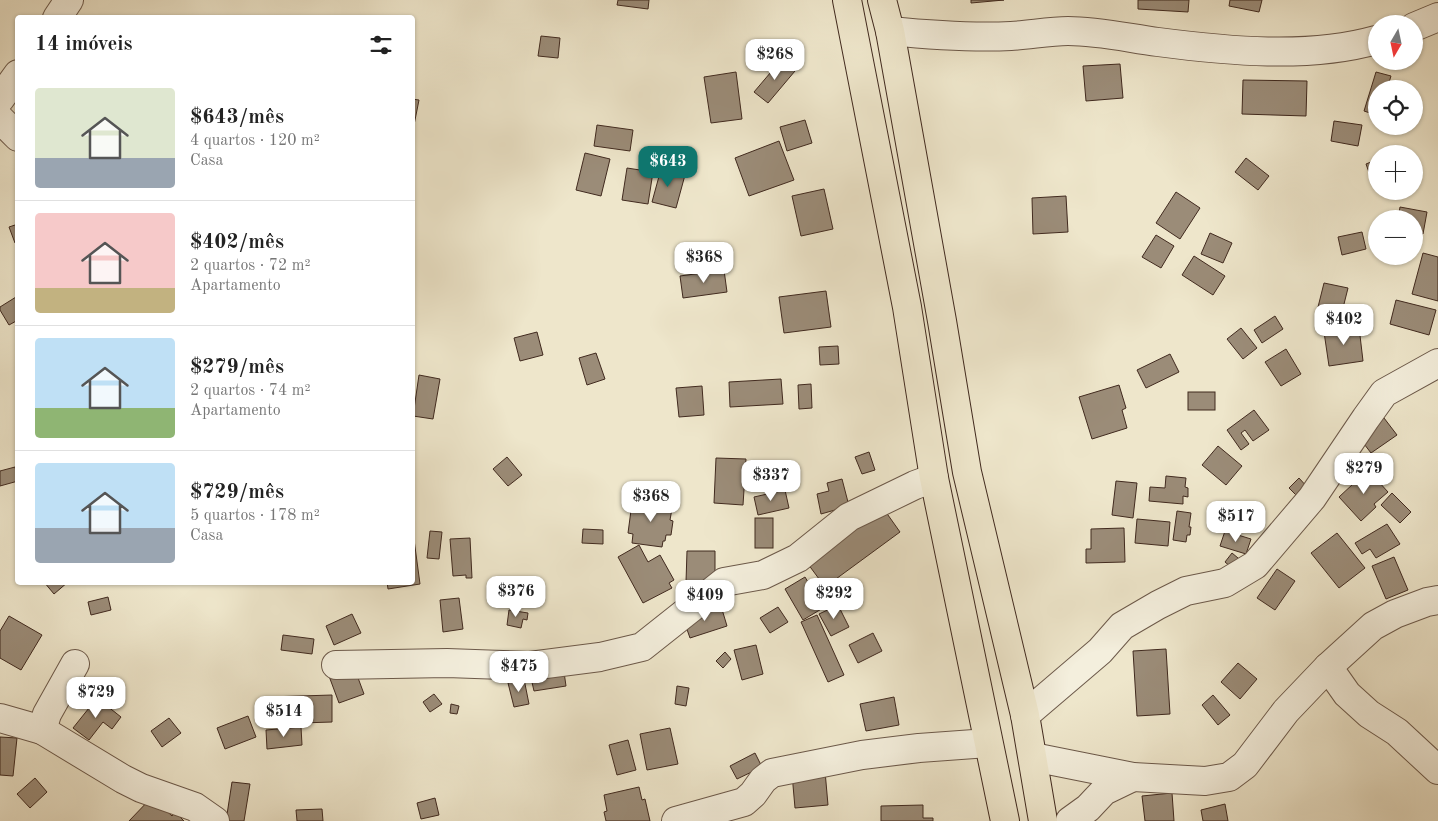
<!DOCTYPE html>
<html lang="pt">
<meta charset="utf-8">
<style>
body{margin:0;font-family:"Old Standard TT",serif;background:#f2f2f2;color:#222;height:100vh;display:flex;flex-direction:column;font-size:19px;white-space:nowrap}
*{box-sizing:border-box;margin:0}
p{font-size:16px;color:#767676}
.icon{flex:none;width:28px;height:28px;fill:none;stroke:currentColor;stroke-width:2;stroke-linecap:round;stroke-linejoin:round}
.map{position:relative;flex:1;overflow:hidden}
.side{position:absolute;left:15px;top:15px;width:400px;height:570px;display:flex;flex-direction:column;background:#fff;border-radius:5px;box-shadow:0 1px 4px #0004}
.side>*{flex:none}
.needle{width:32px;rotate:189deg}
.controls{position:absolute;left:1368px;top:15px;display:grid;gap:10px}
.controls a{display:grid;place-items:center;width:55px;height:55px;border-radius:50%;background:#fff;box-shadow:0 1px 4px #0004;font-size:25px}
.price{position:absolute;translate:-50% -42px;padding:0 11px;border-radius:10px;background:#fff;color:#222;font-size:16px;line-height:32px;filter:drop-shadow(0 1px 2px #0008)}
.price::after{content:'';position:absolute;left:50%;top:30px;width:15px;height:11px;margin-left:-8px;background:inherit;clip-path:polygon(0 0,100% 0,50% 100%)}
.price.current{background:#0f766e;color:#fff}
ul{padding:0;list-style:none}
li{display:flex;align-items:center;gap:15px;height:125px;padding:0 20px}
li+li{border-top:1px solid #e0e0e0}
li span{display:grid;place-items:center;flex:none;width:140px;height:100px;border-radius:5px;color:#555}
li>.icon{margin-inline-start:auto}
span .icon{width:60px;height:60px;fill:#fffc;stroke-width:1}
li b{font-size:21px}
h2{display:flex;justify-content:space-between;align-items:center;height:60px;padding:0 20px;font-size:21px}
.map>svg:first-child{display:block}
.building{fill:#9b8c78;stroke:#412a1f}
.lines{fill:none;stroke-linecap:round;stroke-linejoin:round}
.minor-casing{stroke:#6c594a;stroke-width:30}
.tertiary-casing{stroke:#6c594a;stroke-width:30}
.trunk-casing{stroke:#412a1f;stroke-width:30}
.minor{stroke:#f4efdd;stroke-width:28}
.tertiary{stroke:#f4efdd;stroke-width:28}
.trunk{stroke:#eee6cb;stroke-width:28}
</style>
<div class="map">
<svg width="1438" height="821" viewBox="0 0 1438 821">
<rect width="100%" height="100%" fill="#eee6cb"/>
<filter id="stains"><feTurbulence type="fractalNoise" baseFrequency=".004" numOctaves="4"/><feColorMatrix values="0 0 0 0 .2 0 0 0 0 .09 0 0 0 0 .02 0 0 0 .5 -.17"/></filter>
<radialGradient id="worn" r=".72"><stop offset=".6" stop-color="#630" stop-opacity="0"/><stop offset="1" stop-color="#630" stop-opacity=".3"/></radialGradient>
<g class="building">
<path d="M618 0H649L648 9 617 5Z"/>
<path d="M971 0H1004L971 3Z"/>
<path d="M1138 0H1189L1188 12 1138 9Z"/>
<path d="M1230 0H1262L1259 12 1229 6Z"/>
<path d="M541 36 560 38 558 58 538 56Z"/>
<path d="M782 59 795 71 768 103 754 92Z"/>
<path d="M1120 64 1123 98 1086 101 1083 66Z"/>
<path d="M736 72 742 119 711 123 704 77Z"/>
<path d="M1376 72 1391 76 1387 89H1376V115L1364 111Z"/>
<path d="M1243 80 1307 81 1306 116 1242 114Z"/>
<path d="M412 99 419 100 412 135Z"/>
<path d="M805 120 812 143 787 151 780 127Z"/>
<path d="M1334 121 1362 125 1358 146 1331 141Z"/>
<path d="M597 125 633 130 630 151 594 146Z"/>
<path d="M779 141 794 180 749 196 735 158Z"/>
<path d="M585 153 610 159 601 196 576 190Z"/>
<path d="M1246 158 1269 176 1258 190 1235 172Z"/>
<path d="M1376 160V189H1375L1366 164Z"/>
<path d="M627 168 653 172 648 204 622 200Z"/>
<path d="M661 169 685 175 676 208 652 202Z"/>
<path d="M824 189 833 229 801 236 792 196Z"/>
<path d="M1176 192 1200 208 1180 239 1156 223Z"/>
<path d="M1066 196 1068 232 1033 234 1032 198Z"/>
<path d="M1400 207 1427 212 1423 234 1414 232V219H1398Z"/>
<path d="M18 224V243H15L9 227Z"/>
<path d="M1362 232 1366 249 1342 255 1338 237Z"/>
<path d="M1210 233 1232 243 1223 263 1201 254Z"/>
<path d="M1156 235 1174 246 1161 268 1142 257Z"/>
<path d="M705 245 710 269 689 272 685 249Z"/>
<path d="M724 245 726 265 711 267 708 246Z"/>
<path d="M1423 253 1438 257V301L1412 294Z"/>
<path d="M1194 256 1225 276 1213 295 1182 275Z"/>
<path d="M724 270 727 292 683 298 680 276Z"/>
<path d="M1324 283 1348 288 1342 312 1318 307Z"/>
<path d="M826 291 831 327 784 333 779 297Z"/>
<path d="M16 297 18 299V320L9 325 0 310V307Z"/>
<path d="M1396 300 1436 310 1429 335 1390 324Z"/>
<path d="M1275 316 1283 329 1262 343 1254 330Z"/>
<path d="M1359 327 1363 361 1329 366 1324 332Z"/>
<path d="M1241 328 1257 348 1243 359 1227 339Z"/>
<path d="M537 332 543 355 520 361 514 338Z"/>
<path d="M838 346 839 364 820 365 819 347Z"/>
<path d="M1286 349 1301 374 1281 386 1265 362Z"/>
<path d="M596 353 605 379 587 385 579 358Z"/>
<path d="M1170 354 1179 372 1146 388 1137 370Z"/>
<path d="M419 375 440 379 433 419 413 416Z"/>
<path d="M781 379 783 404 730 407 729 382Z"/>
<path d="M811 384 812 408 799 409 798 385Z"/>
<path d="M1119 385 1126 408 1122 410 1127 428 1092 439 1079 397Z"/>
<path d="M702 386 704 415 679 417 676 388Z"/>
<rect x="1188" y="392" width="27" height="18"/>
<path d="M1254 410 1269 430 1253 441 1245 430 1241 433 1249 444 1241 450 1227 430Z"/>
<path d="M1384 418 1397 435 1371 453 1358 436Z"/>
<path d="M1218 446 1242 466 1226 485 1202 465Z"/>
<path d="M869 452 875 470 862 474 855 457Z"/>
<path d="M507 457 522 475 508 486 493 469Z"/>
<path d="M716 458 746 459 743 505 714 503Z"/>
<path d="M15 467 18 481 0 486V471Z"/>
<path d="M1368 470 1388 492 1374 504 1376 507 1361 521 1339 497Z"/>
<path d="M1166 476 1186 478 1185 487 1188 488V497L1183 496V504L1149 501 1150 487 1165 488Z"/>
<path d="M1299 478 1308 488 1298 497 1289 488Z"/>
<path d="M842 479 849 506 821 514 817 494 829 491 827 483Z"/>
<path d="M1116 481 1137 483 1133 518 1112 515Z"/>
<path d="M785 490 789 508 758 515 754 497Z"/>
<path d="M1392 493 1411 512 1400 523 1381 505Z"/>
<path d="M652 502 673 503 670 520 673 521 671 535H666L665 541H663L662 547 632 543 633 534 628 533 632 503 652 505Z"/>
<path d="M883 508 900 532 825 587 808 564Z"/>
<path d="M1177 511 1191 513 1189 527H1191L1190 535H1187L1186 542 1173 540Z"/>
<rect x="755" y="518" width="18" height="30"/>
<path d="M1137 519 1170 522 1168 546 1135 543Z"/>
<path d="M1387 524 1400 544 1376 558 1370 549 1362 554 1355 543Z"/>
<path d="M1124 528 1125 562 1086 563V549H1091V529Z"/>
<path d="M583 529 603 530V544L582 543Z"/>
<path d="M430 531 442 532 439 559 427 558Z"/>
<path d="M1225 531 1251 539 1246 554 1220 546Z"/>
<path d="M413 532 420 584 388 589 387 582H412Z"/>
<path d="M1337 533 1365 568 1339 588 1311 553Z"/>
<path d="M470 538 472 578H466V575L453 576 450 539Z"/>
<path d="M639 545 648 562 660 555 674 580 669 583 672 588 643 603 618 557Z"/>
<path d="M687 551H715V582H686Z"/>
<path d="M1232 553 1244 563 1237 572 1225 562Z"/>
<path d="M1394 557 1408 590 1386 599 1372 566Z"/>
<path d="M1277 569 1295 581 1275 610 1257 598Z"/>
<path d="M805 577 814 592 824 586 833 602 803 620 785 589Z"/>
<path d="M44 582H68L54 594Z"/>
<path d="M108 597 111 610 91 615 88 602Z"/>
<path d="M459 598 463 629 443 632 440 600Z"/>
<path d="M838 605 849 627 831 636 819 614Z"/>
<path d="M721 606 727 626 690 638 683 618Z"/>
<path d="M778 607 788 622 770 633 760 618Z"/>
<path d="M509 610 528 613 527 620 523 619 521 628 507 625Z"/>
<path d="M352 614 361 633 334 645 326 626Z"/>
<path d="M817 615 844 675 828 682 801 622Z"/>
<path d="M9 616 42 635 21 670 0 658V631Z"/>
<path d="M873 633 882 651 858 663 849 645Z"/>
<path d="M283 635 314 639 312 654 281 650Z"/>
<path d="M756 645 763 674 742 680 734 650Z"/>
<path d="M1166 649 1170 714 1137 716 1133 651Z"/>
<path d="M725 652 731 659 723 668 716 661Z"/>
<path d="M351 659 364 694 339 703 326 668Z"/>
<path d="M1238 663 1257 679 1240 699 1221 682Z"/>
<path d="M564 672 566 686 534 691 531 678Z"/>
<path d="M524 679 529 704 514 707 508 683Z"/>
<path d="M677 686 689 688 686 706 675 704Z"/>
<path d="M434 694 442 704 430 712 423 702Z"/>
<path d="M332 695V722L269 724 268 697Z"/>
<path d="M1213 695 1230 715 1218 725 1202 705Z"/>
<path d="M894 697 899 725 866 731 860 704Z"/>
<path d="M97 698 121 717 112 729 103 722 89 740 73 728Z"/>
<path d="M451 704 459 706 457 714 450 713Z"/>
<path d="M248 716 256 737 225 749 217 728Z"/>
<path d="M169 718 181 733 162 747 151 731Z"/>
<path d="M301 727 302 745 267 749 266 730Z"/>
<path d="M670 728 678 764 647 770 640 734Z"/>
<path d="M0 737 17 738 13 776 0 775Z"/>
<path d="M628 740 636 770 617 775 609 745Z"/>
<path d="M755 753 762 767 737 779 730 766Z"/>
<path d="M825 771 828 805 795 808 792 774Z"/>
<path d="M35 778 47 792 30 808 17 794Z"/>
<path d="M232 782 250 784 244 821H226Z"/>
<path d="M639 787 642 800 645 799 650 821H606L604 812 607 811 604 795Z"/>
<path d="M1172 793 1174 821H1145L1142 796Z"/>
<path d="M152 797 172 816 175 812 184 821H129Z"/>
<path d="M435 798 439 815 421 819 417 803Z"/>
<path d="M1225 804 1228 821H1203L1201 810Z"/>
<path d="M923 805V818H933V821H881V806Z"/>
<path d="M322 809 323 821H297L296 810Z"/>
</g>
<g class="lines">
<defs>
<g id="minor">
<path d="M1414 27 1438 17"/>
<path d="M890 31C930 35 970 38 1011 36 1030 35 1049 31 1068 31 1098 31 1128 38 1158 42 1227 51 1309 59 1376 40"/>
<path d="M0 119 18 137"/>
<path d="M336 665 447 663 530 666 600 657 642 647 724 582 763 575 798 558 849 517 915 485 934 478"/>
<path d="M1328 667 1347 694 1369 714 1397 732 1438 770"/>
<path d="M1025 715 1100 651 1122 626 1158 605 1186 591 1225 583 1255 565 1312 498 1366 418 1384 393 1438 363"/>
<path d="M0 718 42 730 47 714 75 664"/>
<path d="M42 730 123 779 141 788 195 807 215 821"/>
<path d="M1033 757 1133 777 1205 781 1229 777 1245 765 1286 711 1328 667 1373 626 1395 614 1427 602 1438 600"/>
<path d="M676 821 744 802 753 794 763 780 772 773 862 755 919 748 988 743"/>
<path d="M1070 821 1088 808 1104 791 1133 777"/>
</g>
<g id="tertiary">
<path d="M57 18 69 0"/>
<path d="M0 99 18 74"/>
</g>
<g id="trunk">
<path d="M847 0 907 307 934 478 1005 821"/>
<path d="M882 0 890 31 942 321 967 472 1025 715 1043 821"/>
</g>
</defs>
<use href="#minor" class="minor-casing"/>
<use href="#tertiary" class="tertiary-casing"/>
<use href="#trunk" class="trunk-casing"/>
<use href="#minor" class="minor"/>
<use href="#tertiary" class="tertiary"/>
<use href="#trunk" class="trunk"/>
</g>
<rect width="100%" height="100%" filter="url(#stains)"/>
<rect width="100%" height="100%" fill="url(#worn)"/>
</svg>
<div class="controls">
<a><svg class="needle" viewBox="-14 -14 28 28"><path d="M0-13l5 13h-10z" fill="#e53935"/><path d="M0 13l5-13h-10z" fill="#767676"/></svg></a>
<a><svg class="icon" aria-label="locate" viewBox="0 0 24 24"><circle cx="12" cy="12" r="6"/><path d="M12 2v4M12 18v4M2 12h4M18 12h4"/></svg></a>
<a>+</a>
<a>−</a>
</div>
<b class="price" style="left:775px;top:81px">$268</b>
<b class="price current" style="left:668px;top:188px">$643</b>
<b class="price" style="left:704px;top:284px">$368</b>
<b class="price" style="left:1344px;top:346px">$402</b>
<b class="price" style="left:1364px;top:495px">$279</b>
<b class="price" style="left:771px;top:502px">$337</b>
<b class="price" style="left:651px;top:523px">$368</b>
<b class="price" style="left:1236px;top:543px">$517</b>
<b class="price" style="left:516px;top:618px">$376</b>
<b class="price" style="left:834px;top:620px">$292</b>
<b class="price" style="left:705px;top:622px">$409</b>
<b class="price" style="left:519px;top:693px">$475</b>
<b class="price" style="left:96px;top:719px">$729</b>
<b class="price" style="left:284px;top:738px">$514</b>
<section class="side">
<h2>14 imóveis<svg class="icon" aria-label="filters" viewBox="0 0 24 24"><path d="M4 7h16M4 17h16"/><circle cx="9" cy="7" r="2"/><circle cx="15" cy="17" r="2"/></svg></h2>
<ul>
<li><span style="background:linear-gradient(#dfe7d0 70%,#9aa5b1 0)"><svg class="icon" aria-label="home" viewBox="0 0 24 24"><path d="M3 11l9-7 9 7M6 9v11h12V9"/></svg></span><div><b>$643/mês</b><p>4 quartos · 120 m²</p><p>Casa</p></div></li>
<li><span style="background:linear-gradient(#f6c9c9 75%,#c2b280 0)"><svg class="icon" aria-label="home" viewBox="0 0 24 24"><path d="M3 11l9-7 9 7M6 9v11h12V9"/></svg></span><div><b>$402/mês</b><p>2 quartos · 72 m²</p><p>Apartamento</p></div></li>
<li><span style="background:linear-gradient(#bfe0f5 70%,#8fb573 0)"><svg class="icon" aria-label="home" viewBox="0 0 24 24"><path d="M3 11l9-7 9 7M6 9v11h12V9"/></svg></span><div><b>$279/mês</b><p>2 quartos · 74 m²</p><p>Apartamento</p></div></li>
<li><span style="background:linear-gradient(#bfe0f5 65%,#9aa5b1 0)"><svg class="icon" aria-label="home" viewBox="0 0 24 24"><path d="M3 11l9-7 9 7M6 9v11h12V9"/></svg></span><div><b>$729/mês</b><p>5 quartos · 178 m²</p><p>Casa</p></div></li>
</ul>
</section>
</div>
